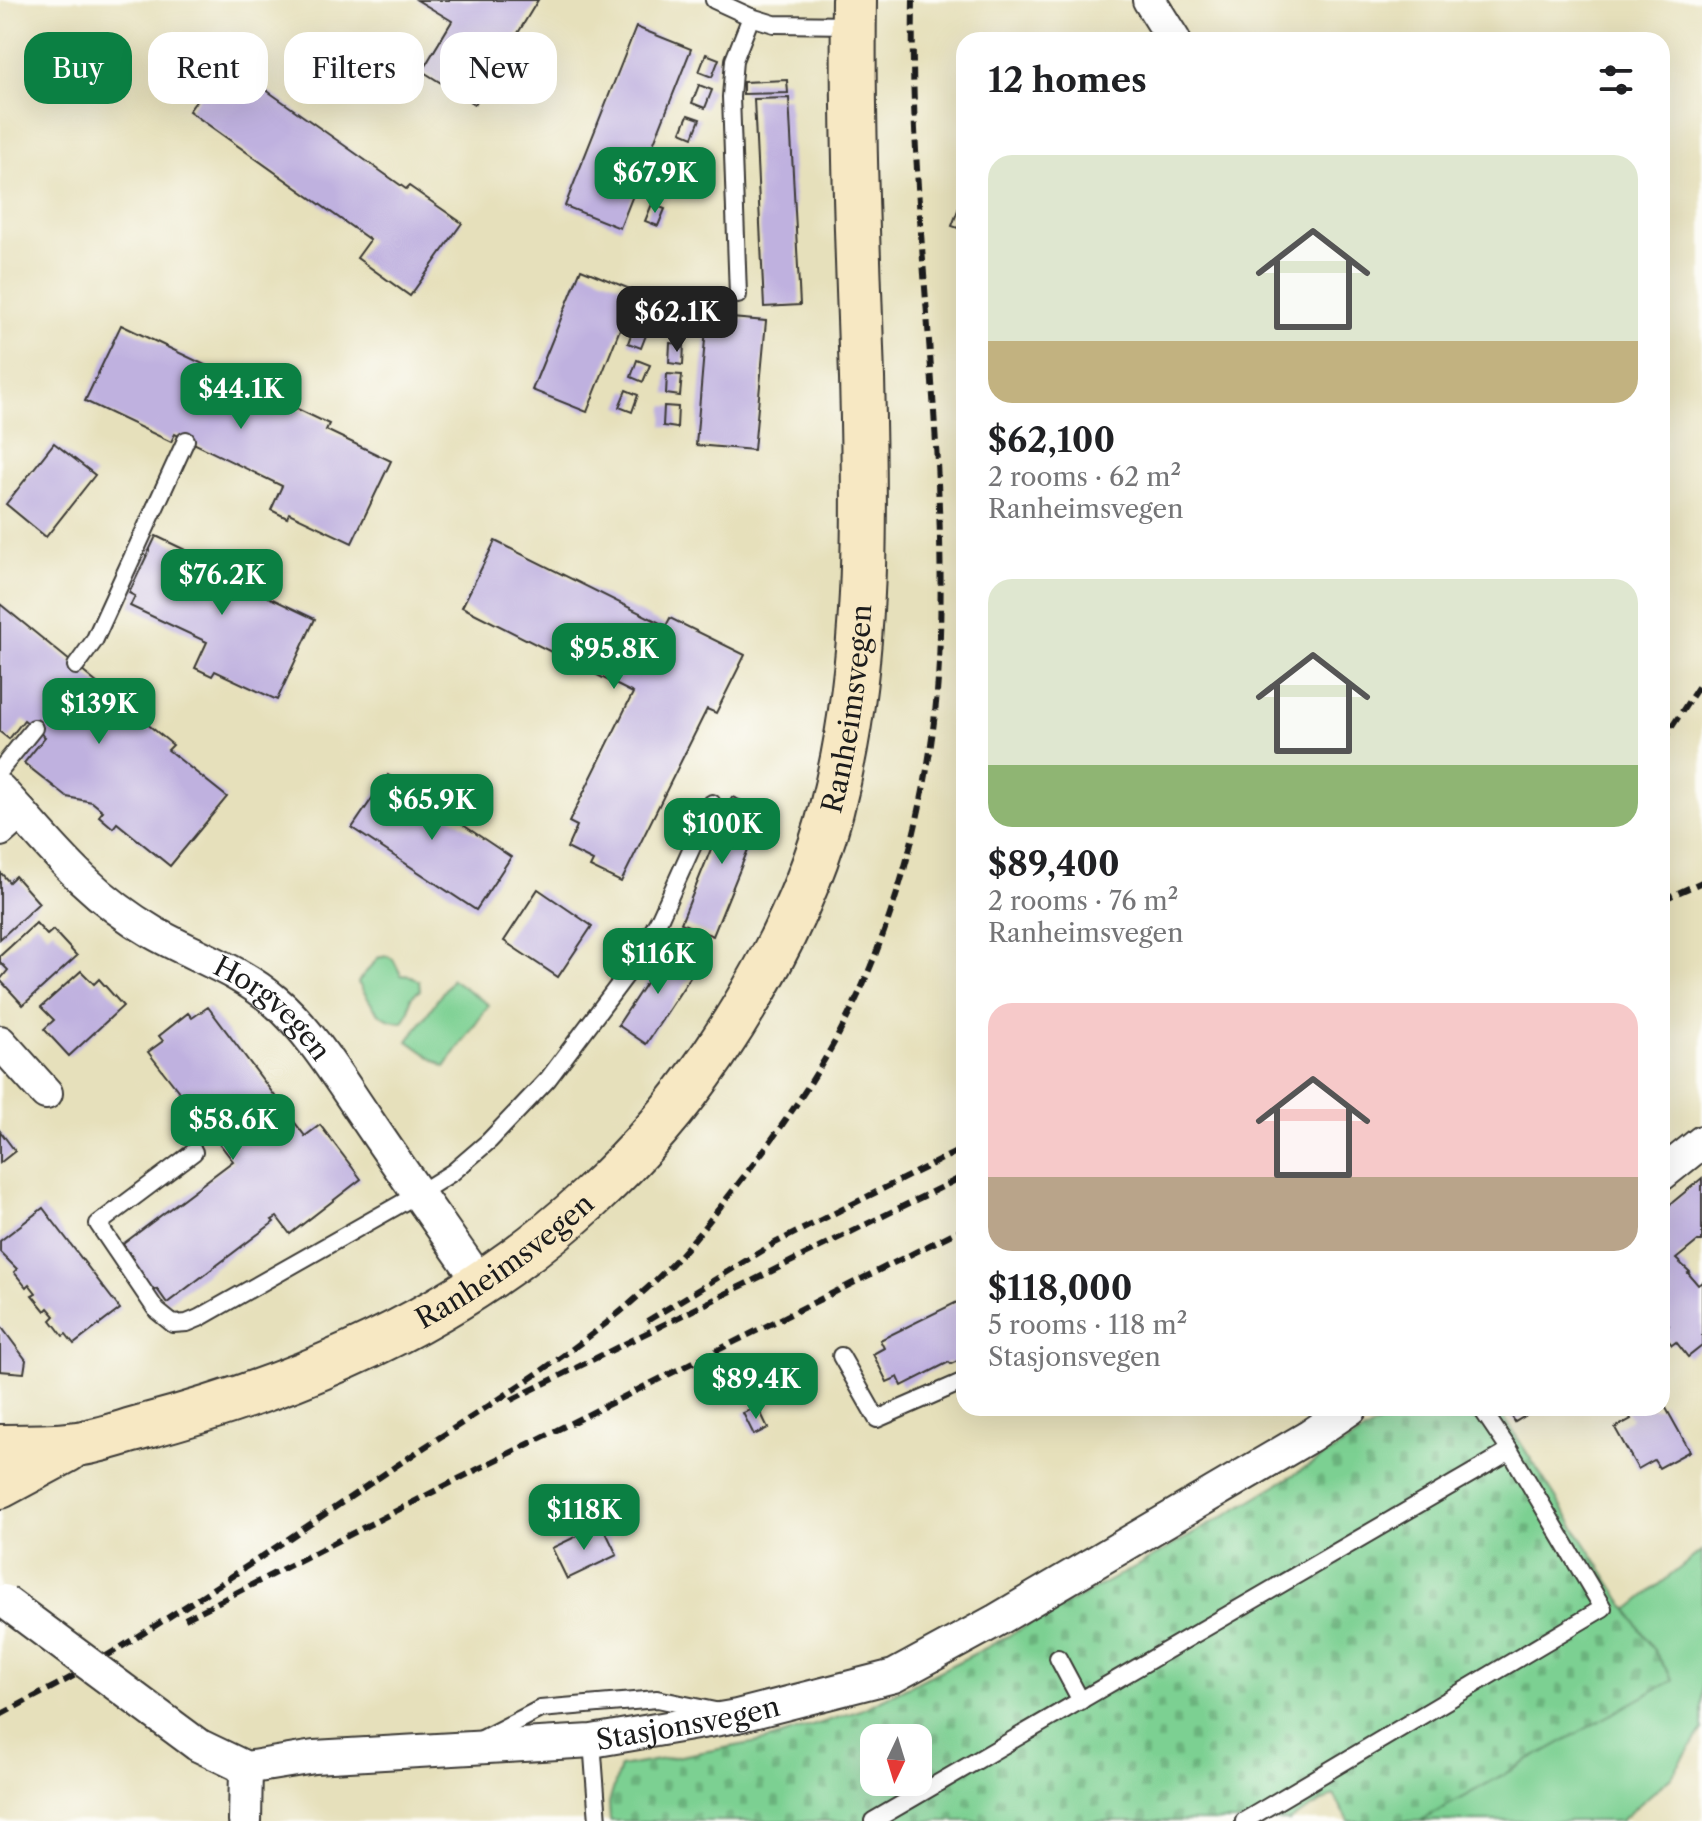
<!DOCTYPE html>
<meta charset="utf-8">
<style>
body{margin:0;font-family:"Libre Caslon Text",serif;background:#f6f6f6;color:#202124;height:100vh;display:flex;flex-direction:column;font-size:30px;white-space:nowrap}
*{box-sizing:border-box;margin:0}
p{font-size:26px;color:#757577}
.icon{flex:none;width:44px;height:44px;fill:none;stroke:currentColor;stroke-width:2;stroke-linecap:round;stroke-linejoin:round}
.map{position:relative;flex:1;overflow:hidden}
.details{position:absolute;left:956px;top:32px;width:714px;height:1384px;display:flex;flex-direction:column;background:#fff;border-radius:24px;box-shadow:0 8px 32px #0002}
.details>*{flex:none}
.top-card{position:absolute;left:24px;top:32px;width:760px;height:72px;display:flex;gap:16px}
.needle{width:52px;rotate:184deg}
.fabs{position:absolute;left:860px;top:1724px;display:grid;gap:16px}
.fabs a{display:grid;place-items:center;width:72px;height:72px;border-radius:16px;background:#fff;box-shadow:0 8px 32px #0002;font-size:40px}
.price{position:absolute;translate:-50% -68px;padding:0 18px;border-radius:16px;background:#0b8043;color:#fff;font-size:26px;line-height:52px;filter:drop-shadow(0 2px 4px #0008)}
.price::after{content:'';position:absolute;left:50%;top:48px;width:24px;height:18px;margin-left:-12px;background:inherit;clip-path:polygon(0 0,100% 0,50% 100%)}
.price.selected{background:#222;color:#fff}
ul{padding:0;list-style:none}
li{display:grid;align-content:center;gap:16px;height:424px;padding:0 32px}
li span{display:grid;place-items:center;height:248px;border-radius:24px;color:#555}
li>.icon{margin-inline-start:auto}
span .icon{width:144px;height:144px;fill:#fffc;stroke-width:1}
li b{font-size:34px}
h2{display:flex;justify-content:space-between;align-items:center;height:96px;padding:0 32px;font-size:34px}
.pill{padding:0 28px;border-radius:24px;background:#fff;box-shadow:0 8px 32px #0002;font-size:28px;line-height:72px}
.pill.selected{background:#0b8043;color:#fff}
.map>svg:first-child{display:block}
.green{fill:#7cd092;stroke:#4c7657;stroke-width:2}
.cemetery{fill:url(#cemetery-stones);stroke:#4c7657;stroke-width:2;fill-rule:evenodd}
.building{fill:#bfb1df}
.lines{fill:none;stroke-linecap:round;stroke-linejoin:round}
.lane-casing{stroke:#3a3934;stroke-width:20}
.street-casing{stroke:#3a3934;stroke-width:36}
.secondary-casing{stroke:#3a3934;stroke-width:48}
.lane{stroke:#fff;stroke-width:16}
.street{stroke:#fff;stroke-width:32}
.secondary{stroke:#f7e8c3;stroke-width:44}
.rail{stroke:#1c1c1c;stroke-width:6;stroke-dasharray:12 6;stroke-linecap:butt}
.street-bridge-casing{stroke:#3a3934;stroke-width:36;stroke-linecap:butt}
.street-bridge{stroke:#fff;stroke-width:32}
.labels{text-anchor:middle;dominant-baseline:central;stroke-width:8;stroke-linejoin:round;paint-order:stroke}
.street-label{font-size:28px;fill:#1c1c1c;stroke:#fdfcf7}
</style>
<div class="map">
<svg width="1702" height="1821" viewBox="0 0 1702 1821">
<defs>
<pattern id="cemetery-stones" width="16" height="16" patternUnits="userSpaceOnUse" patternTransform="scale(2)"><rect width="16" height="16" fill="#7cd092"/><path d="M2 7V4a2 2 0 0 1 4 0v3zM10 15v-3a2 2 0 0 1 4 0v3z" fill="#6bb27d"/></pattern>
</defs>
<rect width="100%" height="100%" fill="#fdfcf7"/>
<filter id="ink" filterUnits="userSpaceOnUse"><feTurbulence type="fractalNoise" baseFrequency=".0125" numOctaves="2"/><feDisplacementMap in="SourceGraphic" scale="16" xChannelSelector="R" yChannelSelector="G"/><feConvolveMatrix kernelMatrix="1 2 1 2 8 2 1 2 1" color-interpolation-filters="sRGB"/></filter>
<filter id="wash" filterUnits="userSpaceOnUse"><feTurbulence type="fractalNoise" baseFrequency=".006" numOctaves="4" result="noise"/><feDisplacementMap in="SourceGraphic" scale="32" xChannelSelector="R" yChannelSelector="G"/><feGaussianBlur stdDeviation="1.8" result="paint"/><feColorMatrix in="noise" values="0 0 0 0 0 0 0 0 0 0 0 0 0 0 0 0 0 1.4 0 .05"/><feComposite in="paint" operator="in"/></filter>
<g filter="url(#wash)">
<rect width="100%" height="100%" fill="#e6e0bb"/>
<g class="green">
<path d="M387 956 393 959 401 975 411 976 419 981 420 990 411 997 409 1012 403 1022C375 1021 372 1002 358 983 363 972 372 969 377 958Z"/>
<path d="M452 979 489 1005 445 1067 408 1041Z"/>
<path d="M1702 1550V1730L1671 1777 1620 1821H1420L1672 1680 1628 1610Z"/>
</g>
<path class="cemetery" d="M1405 1408H1498L1673 1680 1420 1821H1349L1334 1795 1289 1821H610L609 1803 620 1767 769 1740 861 1710 986 1648 1146 1561 1238 1508ZM874 1738H918V1782H874Z"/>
<g id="blocks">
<g class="building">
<path d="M417 0H538L475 104 422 71 452 21Z"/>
<path d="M636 27 691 49 620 228 565 206Z"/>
<path d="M706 54 719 59 712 77 699 72Z"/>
<path d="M225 61 406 189 409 186 462 223 410 296 357 258 370 240 189 111Z"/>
<path d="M787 80 788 93 743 94V82Z"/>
<path d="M699 85 712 90 705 108 692 103Z"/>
<path d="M789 98 800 305 764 307 754 99Z"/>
<path d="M688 115 700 119 693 137 681 132Z"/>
<path d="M676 144 688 149 681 167 669 162Z"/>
<path d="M664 174 677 179 670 196 657 191Z"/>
<path d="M964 194V230L952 226Z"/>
<path d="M652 204 665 209 658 226 645 221Z"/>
<path d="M581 269 635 291 587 412 532 390Z"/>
<path d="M647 296 659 300 653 318 640 313Z"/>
<path d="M673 311 687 312 686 333 672 331Z"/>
<path d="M707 316 766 321 754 450 696 445Z"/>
<path d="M635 324 648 330 641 348 628 343Z"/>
<path d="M121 325 329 424 326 430 391 461 352 543 289 513 287 518 271 510 282 486 175 434 171 442 85 401Z"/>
<path d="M670 343 684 344 683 365 669 363Z"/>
<path d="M637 360 650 365 643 382 631 377Z"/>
<path d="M667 374 682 375 680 396 666 394Z"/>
<path d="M626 390 638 395 632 412 619 407Z"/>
<path d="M664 406 678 407 677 428 663 426Z"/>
<path d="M54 443 95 475 46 537 6 504Z"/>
<path d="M156 536 252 582 249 588 315 619 277 700 215 671 212 676 195 668 207 642 130 606 135 596 129 593Z"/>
<path d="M495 541 666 626 670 618 745 655 716 713 707 709 621 882 590 867 593 861 567 848 577 826 569 822 633 693 462 607Z"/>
<path d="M0 604 173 745 168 750 227 797 170 866 117 823 113 828 99 816 103 811 92 802 67 797 24 763 45 737 24 720 9 739 0 732Z"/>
<path d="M388 775 511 857 476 910 352 828Z"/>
<path d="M732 797 764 810 713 936 681 923Z"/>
<path d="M0 872 9 882 15 876 39 903 0 939Z"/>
<path d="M538 889 592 926 558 977 504 941Z"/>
<path d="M36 923 47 935 53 930 77 956 23 1005 0 980 8 970 0 962V956Z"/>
<path d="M669 948 697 967 646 1044 618 1025Z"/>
<path d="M81 971 94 984 99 979 123 1006 69 1056 44 1029 54 1020 41 1007Z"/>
<path d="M208 1007 305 1136 320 1125 361 1179 290 1234 277 1217 272 1220 274 1222 167 1303 157 1289 153 1292 130 1261 133 1258 123 1244 233 1161 148 1052 163 1041 159 1036 188 1013 192 1018Z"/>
<path d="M0 1131 15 1151 0 1163Z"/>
<path d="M1702 1178V1241H1698L1676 1259 1690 1272 1688 1273 1698 1285 1702 1282V1346L1688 1357 1676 1342 1672 1345 1662 1333 1669 1325 1662 1316V1227L1666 1224 1662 1220V1211Z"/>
<path d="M43 1208 120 1309 74 1344 66 1334 63 1336 51 1320 55 1316 48 1308 45 1311 32 1295 36 1293 29 1284 26 1287 14 1272 17 1269 0 1252V1241Z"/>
<path d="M957 1302 964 1316V1356L962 1359 951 1364 949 1362 902 1386 898 1377 887 1382 873 1354 884 1348 880 1340Z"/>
<path d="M0 1325 26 1360 24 1373 0 1371Z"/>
<path d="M1662 1401 1690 1451 1659 1468 1654 1460 1638 1469 1615 1428 1631 1419 1625 1408H1662Z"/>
<path d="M758 1407 768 1428 754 1435 743 1413Z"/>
<path d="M1507 1408H1538L1515 1422Z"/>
<path d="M602 1524 617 1555 567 1579 552 1548Z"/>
</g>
</g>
</g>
<g filter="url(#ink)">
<use href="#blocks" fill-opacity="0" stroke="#3a3934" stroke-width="2"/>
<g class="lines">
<defs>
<g id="lane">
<path d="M714 0 751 17 774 24 852 25"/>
<path d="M738 295 731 97 734 60 751 17"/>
<path d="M76 666 94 641 186 440"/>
<path d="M0 770 34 728"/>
<path d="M194 1152 98 1224 157 1311 173 1324 187 1323 199 1318 418 1194 453 1172 489 1141 548 1079 633 966 660 918 712 803"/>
<path d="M841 1356 877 1419 964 1381"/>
<path d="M1058 1658 1081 1701"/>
<path d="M480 1740 540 1709 657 1699 715 1711"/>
<path d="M592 1741 598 1821"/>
<path d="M873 1821 1510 1451"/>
<path d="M1244 1821 1603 1608 1510 1451 1481 1408"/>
</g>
<g id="street">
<path d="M1149 0 1174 40"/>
<path d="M0 790 20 812"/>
<path id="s1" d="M0 830 20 812C63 861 97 900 154 933 195 956 239 970 275 1001 311 1031 341 1082 368 1121 405 1176 444 1230 482 1285"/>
<path d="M0 1042 46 1093"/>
<path d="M1662 1174 1702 1142"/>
<path id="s2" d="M198 1745 246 1768 314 1757 592 1741 737 1716 894 1676 997 1620 1310 1436 1351 1408"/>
<path d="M245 1821 246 1768"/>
</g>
<g id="secondary">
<path id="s3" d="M0 1447C25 1446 53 1448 77 1444 99 1441 121 1433 143 1427 245 1400 348 1362 439 1309 548 1246 643 1159 714 1054 763 981 808 898 831 811 868 670 866 523 862 378 858 252 852 126 854 0"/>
<path d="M0 1486 67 1450"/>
</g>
</defs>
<use href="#lane" class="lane-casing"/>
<use href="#street" class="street-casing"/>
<use href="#secondary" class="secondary-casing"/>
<use href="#lane" class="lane"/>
<use href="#street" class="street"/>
<use href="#secondary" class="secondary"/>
<g class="rail">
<path d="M1662 742 1702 681"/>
<path d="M1662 900 1702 882"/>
<path d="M647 1321 775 1243 964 1148"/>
<path d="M511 1400 964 1176"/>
<path d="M185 1619 476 1470 964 1228"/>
<path d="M75 1675C184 1610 290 1538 396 1466 484 1407 580 1353 657 1279 684 1253 708 1223 731 1193 765 1150 798 1105 826 1057 892 945 933 792 939 662 949 441 909 221 913 0"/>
<path d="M0 1715 85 1670"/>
</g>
<defs>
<path id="street-bridge" d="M4 1601 198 1745"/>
</defs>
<use href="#street-bridge" class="street-bridge-casing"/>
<use href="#street-bridge" class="street-bridge"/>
</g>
</g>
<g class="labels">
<g class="street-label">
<text stroke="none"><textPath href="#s3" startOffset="1218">Ranheimsvegen</textPath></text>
<text stroke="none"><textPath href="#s1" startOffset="350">Horgvegen</textPath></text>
<text stroke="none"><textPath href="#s3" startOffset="546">Ranheimsvegen</textPath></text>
<text stroke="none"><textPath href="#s2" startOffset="498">Stasjonsvegen</textPath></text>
</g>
</g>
</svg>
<div class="fabs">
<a><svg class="needle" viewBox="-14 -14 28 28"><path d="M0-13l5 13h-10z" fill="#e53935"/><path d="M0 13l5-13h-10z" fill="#757577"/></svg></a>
</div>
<b class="price" style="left:655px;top:215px">$67.9K</b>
<b class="price selected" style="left:677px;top:354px">$62.1K</b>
<b class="price" style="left:241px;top:431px">$44.1K</b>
<b class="price" style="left:222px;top:617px">$76.2K</b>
<b class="price" style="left:614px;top:691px">$95.8K</b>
<b class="price" style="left:99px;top:746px">$139K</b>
<b class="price" style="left:432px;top:842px">$65.9K</b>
<b class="price" style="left:722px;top:866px">$100K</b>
<b class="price" style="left:658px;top:996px">$116K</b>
<b class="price" style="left:233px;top:1162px">$58.6K</b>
<b class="price" style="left:756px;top:1421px">$89.4K</b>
<b class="price" style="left:584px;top:1552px">$118K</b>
<div class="top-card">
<a class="pill selected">Buy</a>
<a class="pill">Rent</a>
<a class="pill">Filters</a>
<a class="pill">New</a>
</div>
<section class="details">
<h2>12 homes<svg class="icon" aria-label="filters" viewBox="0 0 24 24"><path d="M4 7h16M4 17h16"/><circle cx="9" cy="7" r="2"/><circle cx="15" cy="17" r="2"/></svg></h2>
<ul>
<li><span style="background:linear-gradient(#dfe7d0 75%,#c2b280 0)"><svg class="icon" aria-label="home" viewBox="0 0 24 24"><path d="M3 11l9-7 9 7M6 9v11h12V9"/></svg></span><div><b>$62,100</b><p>2 rooms · 62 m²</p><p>Ranheimsvegen</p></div></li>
<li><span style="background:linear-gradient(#dfe7d0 75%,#8fb573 0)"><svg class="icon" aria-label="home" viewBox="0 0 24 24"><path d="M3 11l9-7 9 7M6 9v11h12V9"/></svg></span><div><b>$89,400</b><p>2 rooms · 76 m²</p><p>Ranheimsvegen</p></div></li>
<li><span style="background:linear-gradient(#f6c9c9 70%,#b9a48a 0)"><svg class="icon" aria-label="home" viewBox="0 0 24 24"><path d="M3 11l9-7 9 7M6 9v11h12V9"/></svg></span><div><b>$118,000</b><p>5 rooms · 118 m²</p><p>Stasjonsvegen</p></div></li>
</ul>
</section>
</div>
